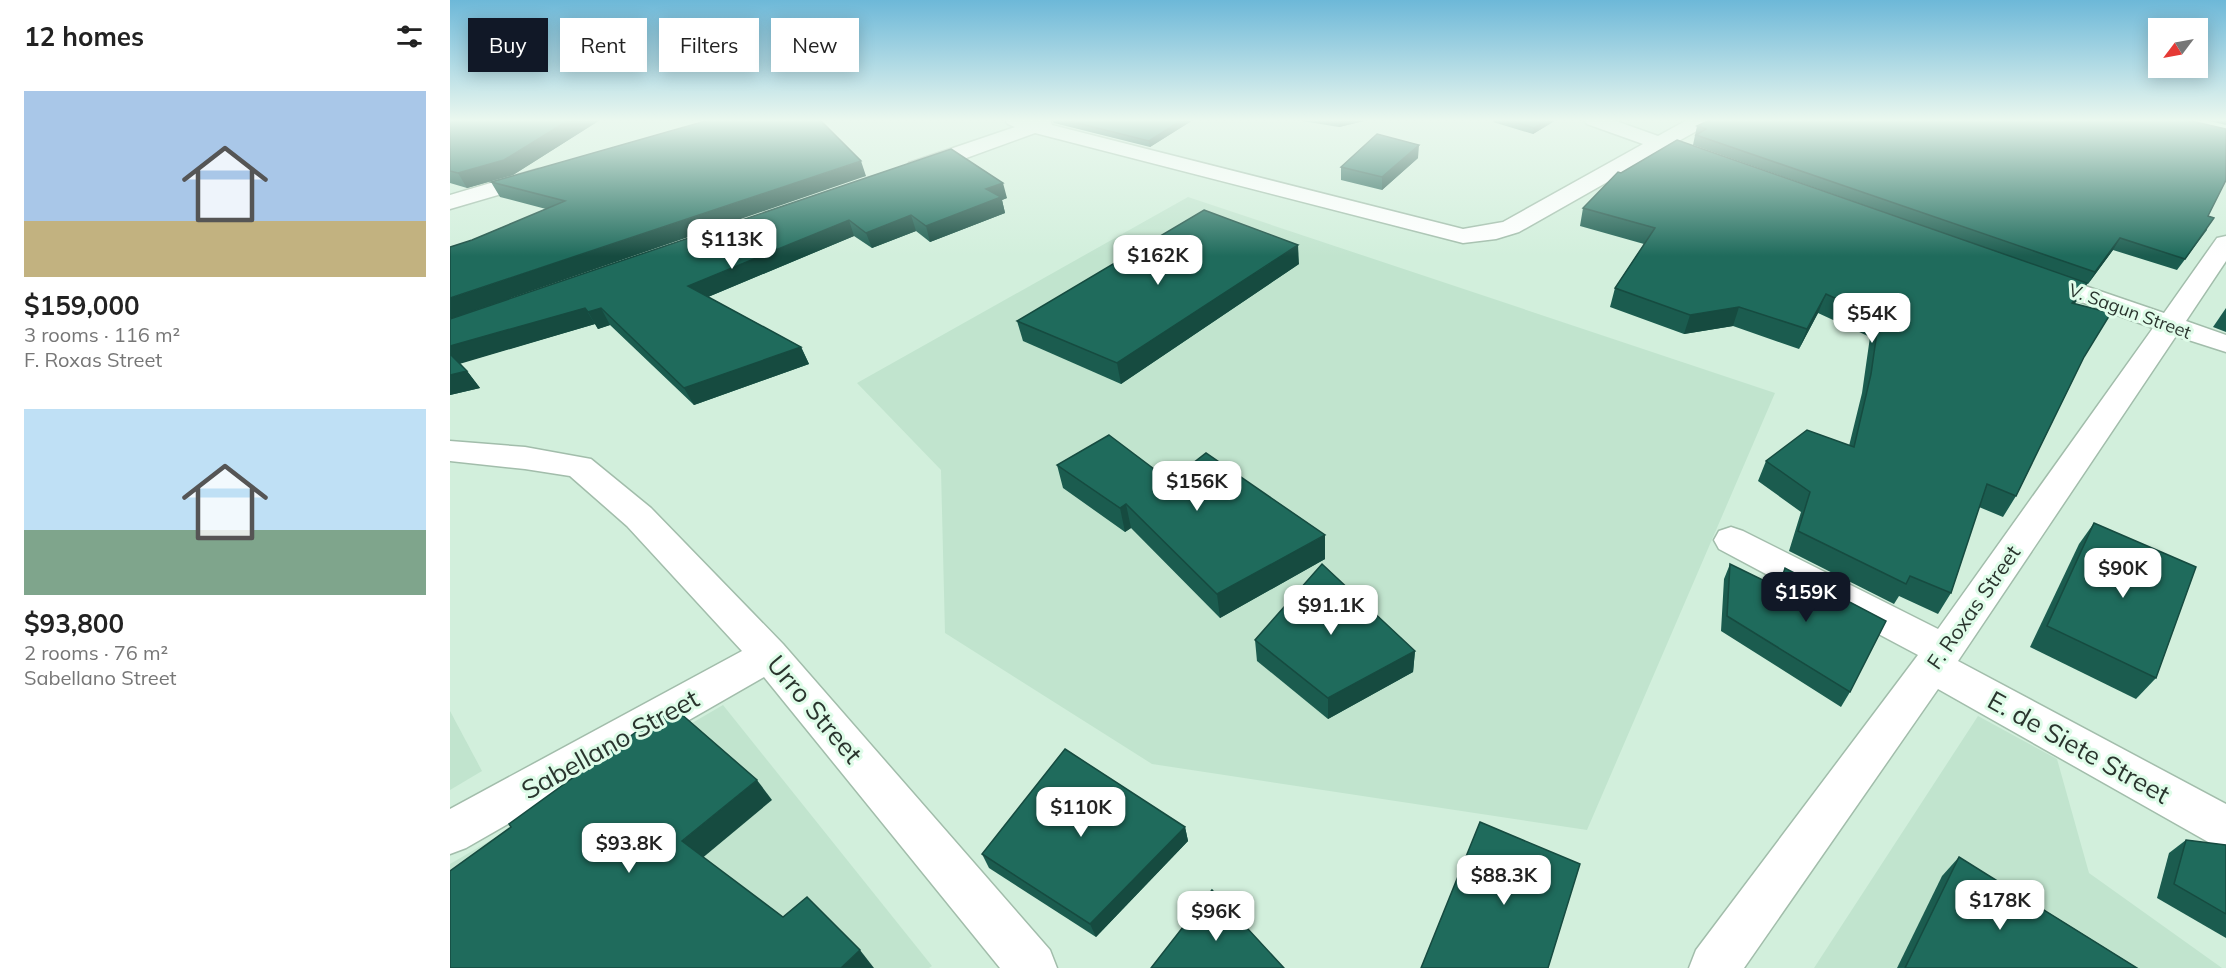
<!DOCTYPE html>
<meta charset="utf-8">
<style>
body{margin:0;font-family:Mulish,sans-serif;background:#f6f6f6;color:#222;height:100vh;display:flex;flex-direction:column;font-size:22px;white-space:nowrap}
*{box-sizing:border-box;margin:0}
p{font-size:20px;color:#767676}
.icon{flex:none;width:33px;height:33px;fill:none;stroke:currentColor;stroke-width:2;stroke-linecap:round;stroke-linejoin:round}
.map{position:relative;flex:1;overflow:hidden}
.sheet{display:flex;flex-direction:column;background:#fff;width:450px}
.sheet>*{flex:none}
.guide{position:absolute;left:18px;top:18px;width:570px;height:54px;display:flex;gap:12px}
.needle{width:39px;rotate:238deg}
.buttons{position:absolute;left:1698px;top:18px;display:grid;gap:12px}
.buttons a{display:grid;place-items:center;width:60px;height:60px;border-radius:0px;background:#fff;box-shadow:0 3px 15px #0003;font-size:30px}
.price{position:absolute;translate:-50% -51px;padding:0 14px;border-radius:12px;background:#fff;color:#222;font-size:20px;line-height:39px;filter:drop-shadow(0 2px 3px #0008)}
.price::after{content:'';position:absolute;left:50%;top:36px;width:18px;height:14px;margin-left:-9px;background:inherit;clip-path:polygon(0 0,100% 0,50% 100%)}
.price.on{background:#111827;color:#fff}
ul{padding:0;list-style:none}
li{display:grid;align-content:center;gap:12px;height:318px;padding:0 24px}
li span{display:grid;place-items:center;height:186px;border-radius:0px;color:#555}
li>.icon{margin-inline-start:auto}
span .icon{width:108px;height:108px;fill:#fffc;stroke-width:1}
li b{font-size:26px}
h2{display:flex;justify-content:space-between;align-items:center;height:72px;padding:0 24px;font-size:26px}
.pill{padding:0 21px;border-radius:0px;background:#fff;box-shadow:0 3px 15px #0003;font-size:21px;line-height:54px}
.pill.on{background:#111827;color:#fff}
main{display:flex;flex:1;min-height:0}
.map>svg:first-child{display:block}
.built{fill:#c1e4ce}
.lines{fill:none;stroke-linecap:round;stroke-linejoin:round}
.minor-casing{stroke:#a2bdab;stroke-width:3}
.minor{fill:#fff;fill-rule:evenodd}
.wall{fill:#1b5c4f}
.shaded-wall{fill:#164b40}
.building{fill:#1f6b5c;stroke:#164b40;stroke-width:1.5}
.labels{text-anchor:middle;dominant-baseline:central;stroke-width:6;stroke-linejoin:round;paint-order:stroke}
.far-street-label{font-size:18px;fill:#2a352e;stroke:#dffce9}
.street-label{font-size:21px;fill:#2a352e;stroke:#dffce9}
.near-street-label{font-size:26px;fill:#2a352e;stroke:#dffce9}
</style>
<main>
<section class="sheet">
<h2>12 homes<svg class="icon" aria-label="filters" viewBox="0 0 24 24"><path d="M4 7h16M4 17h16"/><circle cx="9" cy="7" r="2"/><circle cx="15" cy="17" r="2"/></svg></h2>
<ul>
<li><span style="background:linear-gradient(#a9c7e8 70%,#c2b280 0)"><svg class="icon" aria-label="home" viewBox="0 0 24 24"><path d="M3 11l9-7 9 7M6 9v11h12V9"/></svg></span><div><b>$159,000</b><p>3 rooms · 116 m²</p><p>F. Roxas Street</p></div></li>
<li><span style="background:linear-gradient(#bfe0f5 65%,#7fa58c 0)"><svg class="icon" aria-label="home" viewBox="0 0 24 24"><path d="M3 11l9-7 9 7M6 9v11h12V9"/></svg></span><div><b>$93,800</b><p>2 rooms · 76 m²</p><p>Sabellano Street</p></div></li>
</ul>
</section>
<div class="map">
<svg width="1776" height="968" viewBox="0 0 1776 968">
<rect width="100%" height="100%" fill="#d2efdc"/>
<g class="built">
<path d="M738 197 1325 393 1137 830 702 764 495 633 491 470 407 383Z"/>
<path d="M273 705 482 966 479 968H0V864Z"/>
<path d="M0 711 32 771 0 790Z"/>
<path d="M1528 716 1607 759 1639 873 1772 968H1364Z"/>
</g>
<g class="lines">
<defs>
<g id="minor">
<path d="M555 120H600L602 125 1013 229 1053 222 1193 144 1137 124 1134 120H1163L1208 136 1237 120H1262L1259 124 1227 142 1234 148 1230 152 1223 154 1212 151 1069 232 1046 239 1013 243 585 133 475 173 467 175 459 173 456 168 459 163 565 127 558 124Z"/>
<path d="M88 169 96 171 99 176 96 181 0 209V195Z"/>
<path d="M1776 236V261L1736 321 1776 335V352L1726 336 1508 661 1776 804V849L1760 843 1488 689 1294 968H1239L1246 950 1468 655 1269 549 1264 540 1269 531 1281 527 1293 531 1488 629 1703 328 1579 283 1575 278 1579 273 1588 270 1597 273 1714 313 1767 238Z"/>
<path d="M0 441 75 447 141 459 201 508 333 644 600 950 607 968H550L314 677 16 848 0 854V809L292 651 177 526 120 476 75 469 0 461Z"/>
</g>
</defs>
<use href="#minor" class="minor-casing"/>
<use href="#minor" class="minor"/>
</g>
<g class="wall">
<path d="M0 120H150L63 175 17 188 0 183Z"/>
<path d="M602 120H743L700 147 604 123Z"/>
<path d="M846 120H918L889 127Z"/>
<path d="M1044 120H1106L1083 134 1043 122Z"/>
<path d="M1755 120H1776V125Z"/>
<path d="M1247 126 1758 216 1757 230 1727 270 1663 250 1638 284 1636 283 1624 304 1634 357 1566 496 1553 517 1529 507 1501 593 1488 614 1449 596 1444 604 1339 551 1351 512 1308 481 1316 461 1399 446 1412 393 1420 337 1368 313 1349 349 1283 326 1234 334 1160 307 1165 288 1194 244 1130 226 1133 208 1439 214 1243 145Z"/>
<path d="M501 149 557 198 552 200 555 213 480 242 466 231 422 248 404 236 258 297 351 347 359 364 244 405 160 325 148 329 145 324 10 363 17 371 30 388 0 395V319Z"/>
<path d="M968 158 932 190 891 180V167Z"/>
<path d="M416 176 22 240 96 209 50 197 41 182Z"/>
<path d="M849 264 671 384 573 341 567 321Z"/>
<path d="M1776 308V332L1763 327Z"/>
<path d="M607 465 720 481 875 559 770 618 681 528 675 532 613 488Z"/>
<path d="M1644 523 1706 678 1686 699 1580 647 1629 544Z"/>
<path d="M1280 564 1327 587 1335 568 1400 692 1391 707 1271 631 1274 579Z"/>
<path d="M805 640 965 651 963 672 878 719 807 661Z"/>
<path d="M735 827 738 841 646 937 539 868 532 854Z"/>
<path d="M1736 840 1776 845V938L1707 898 1719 853Z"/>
<path d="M1509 857 1687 968H1447L1492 876Z"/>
</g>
<g class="shaded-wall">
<path d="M119 120H150L63 175 17 188 8 173Z"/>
<path d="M732 120H743L700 147 699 141Z"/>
<path d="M892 120H918L889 127V121Z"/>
<path d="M1097 120H1106L1083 134 1084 128Z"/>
<path d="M969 145 968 158 932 190V177Z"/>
<path d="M411 161 416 176 0 319V298Z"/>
<path d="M553 183 557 198 552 200 555 213 480 242 476 226 536 189Z"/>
<path d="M461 215 466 231 422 248 416 233Z"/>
<path d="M399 220 404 236 246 302 238 286Z"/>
<path d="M1670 238 1663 250 1638 284 1645 272Z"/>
<path d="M848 245 849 264 671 384 667 363Z"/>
<path d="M1637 283 1626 302 1611 322 1622 303Z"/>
<path d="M1376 294 1368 313 1349 349 1357 329Z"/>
<path d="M1289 307 1283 326 1234 334 1240 315Z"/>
<path d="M135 308 145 324 6 365 0 357V346Z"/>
<path d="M151 308 160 325 148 329 138 312Z"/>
<path d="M351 347 359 364 244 405 234 388Z"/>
<path d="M17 371 30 388 0 395V375Z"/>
<path d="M676 504 681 528 675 532 670 508Z"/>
<path d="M875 535V559L770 618 767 594Z"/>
<path d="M965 651 963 672 878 719V698Z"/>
<path d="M307 780 322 800 250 860 232 841Z"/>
<path d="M735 827 738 841 646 937 640 924Z"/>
<path d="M410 950 424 968H391Z"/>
</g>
<g class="building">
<path d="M0 120H119L54 160 8 173 0 171Z"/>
<path d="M259 120H370L411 161 0 298V247L22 240 115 201 41 182Z"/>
<path d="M615 120H732L699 141Z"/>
<path d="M1059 120H1097L1084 128Z"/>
<path d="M1260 120H1737L1776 129V180L1758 216 1764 218 1735 259 1670 238 1645 272 1246 135 1256 129 1247 126Z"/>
<path d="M927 134 969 145 932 177 891 167Z"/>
<path d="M1227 140 1637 283 1622 303 1661 313 1634 357 1566 496 1537 484 1501 593 1460 576 1456 584 1348 531 1360 492 1316 461 1357 430 1404 447 1421 374 1429 318 1376 294 1357 329 1289 307 1240 315 1165 288 1205 228 1133 208 1168 172 1171 173Z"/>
<path d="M501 149 553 183 536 189 551 197 476 226 461 215 416 233 399 220 238 286 351 347 234 388 151 308 138 312 135 308 0 346V319Z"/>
<path d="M754 210 848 245 667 363 567 321Z"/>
<path d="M0 354 17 371 0 375Z"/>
<path d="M659 435 720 481 756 453 875 535 767 594 676 504 670 508 607 465Z"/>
<path d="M1644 523 1746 567 1706 678 1597 626Z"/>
<path d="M872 564 965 651 878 698 805 640Z"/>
<path d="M1280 564 1329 588 1335 568 1436 621 1400 692 1277 616Z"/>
<path d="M222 706 307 780 232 841 333 917 357 897 410 950 391 968H0V871L61 827 59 824Z"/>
<path d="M615 749 735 827 640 924 532 854Z"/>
<path d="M1030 822 1130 864 1098 968H971Z"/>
<path d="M1736 840 1776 845V914L1724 884Z"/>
<path d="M1509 857 1687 968H1455Z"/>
<path d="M762 890 834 968H701Z"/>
</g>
<linearGradient id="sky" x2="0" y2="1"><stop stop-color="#6db8d8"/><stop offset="0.47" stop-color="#ebf8ef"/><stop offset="1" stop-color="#ebf8ef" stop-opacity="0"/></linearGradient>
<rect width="1776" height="256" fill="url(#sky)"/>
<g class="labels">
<g class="far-street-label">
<text transform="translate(1680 311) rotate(20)">V. Sagun Street</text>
</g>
<g class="street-label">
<text transform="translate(1523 607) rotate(-55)">F. Roxas Street</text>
</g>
<g class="near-street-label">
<text transform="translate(365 709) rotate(50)">Urro Street</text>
<text transform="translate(160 744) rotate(-29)">Sabellano Street</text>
<text transform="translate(1629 747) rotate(29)">E. de Siete Street</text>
</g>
</g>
</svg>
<div class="buttons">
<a><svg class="needle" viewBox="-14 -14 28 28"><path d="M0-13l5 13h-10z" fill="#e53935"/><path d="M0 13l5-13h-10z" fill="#767676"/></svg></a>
</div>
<b class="price" style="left:282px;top:270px">$113K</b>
<b class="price" style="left:708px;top:286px">$162K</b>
<b class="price" style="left:1422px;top:344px">$54K</b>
<b class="price" style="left:747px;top:512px">$156K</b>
<b class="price" style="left:1673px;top:599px">$90K</b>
<b class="price on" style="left:1356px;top:623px">$159K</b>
<b class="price" style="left:881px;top:636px">$91.1K</b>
<b class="price" style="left:631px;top:838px">$110K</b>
<b class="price" style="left:179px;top:874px">$93.8K</b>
<b class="price" style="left:1054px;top:906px">$88.3K</b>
<b class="price" style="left:1550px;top:931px">$178K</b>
<b class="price" style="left:766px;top:942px">$96K</b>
<div class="guide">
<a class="pill on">Buy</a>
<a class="pill">Rent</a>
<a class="pill">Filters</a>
<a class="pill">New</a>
</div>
</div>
</main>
